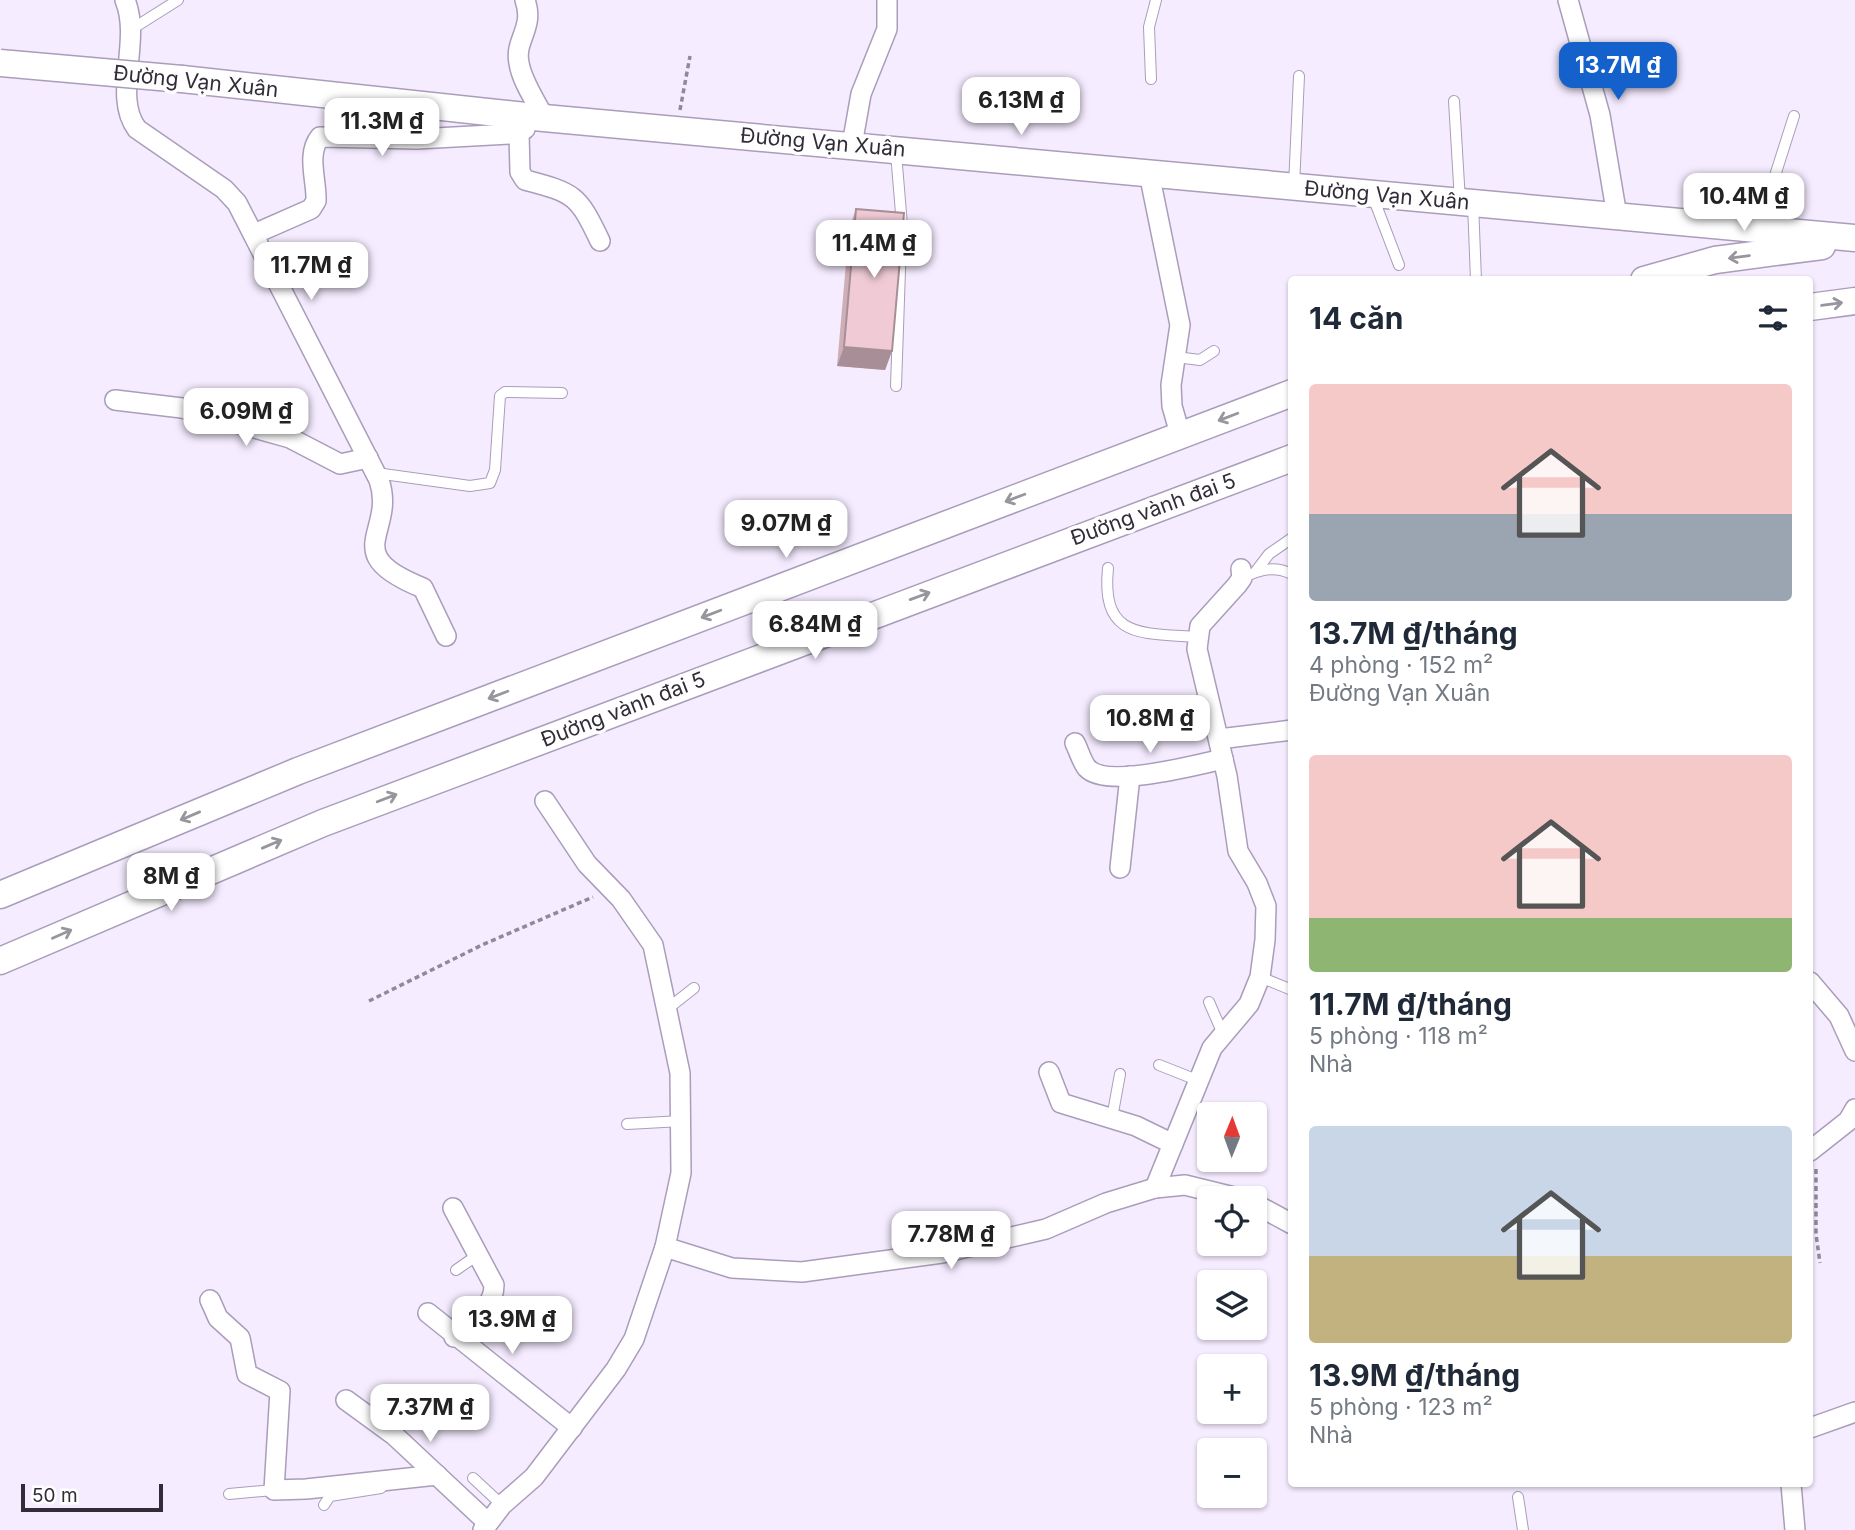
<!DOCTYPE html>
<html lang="vi">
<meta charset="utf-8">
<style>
body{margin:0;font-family:Inter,sans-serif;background:#f2f2f3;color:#1f2937;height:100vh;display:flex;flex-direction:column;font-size:26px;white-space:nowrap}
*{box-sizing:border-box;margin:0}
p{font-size:23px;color:#747a83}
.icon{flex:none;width:38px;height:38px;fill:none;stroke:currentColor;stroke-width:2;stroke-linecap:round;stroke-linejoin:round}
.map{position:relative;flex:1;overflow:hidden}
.drawer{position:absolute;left:1288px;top:276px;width:525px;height:1211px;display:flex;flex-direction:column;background:#fff;border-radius:7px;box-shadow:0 2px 5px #0004}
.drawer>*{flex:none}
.needle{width:46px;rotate:1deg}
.fabs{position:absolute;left:1197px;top:1102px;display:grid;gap:14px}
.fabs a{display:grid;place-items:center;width:70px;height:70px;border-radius:7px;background:#fff;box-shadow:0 2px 5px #0004;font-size:35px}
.scale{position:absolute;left:21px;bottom:18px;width:142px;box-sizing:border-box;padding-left:7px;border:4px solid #322c38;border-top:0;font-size:19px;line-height:24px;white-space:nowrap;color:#322c38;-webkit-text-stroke:5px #fefefe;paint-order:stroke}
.price{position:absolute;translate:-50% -60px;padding:0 16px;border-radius:14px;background:#fff;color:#222;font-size:23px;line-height:46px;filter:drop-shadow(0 2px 4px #0008)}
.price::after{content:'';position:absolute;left:50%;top:42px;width:21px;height:16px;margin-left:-10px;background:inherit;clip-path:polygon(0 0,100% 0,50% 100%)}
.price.on{background:#1561cb;color:#fff}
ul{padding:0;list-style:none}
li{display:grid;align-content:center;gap:14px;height:371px;padding:0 21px}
li span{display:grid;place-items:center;height:217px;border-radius:7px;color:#555}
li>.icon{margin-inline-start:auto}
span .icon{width:126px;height:126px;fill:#fffc;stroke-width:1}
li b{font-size:30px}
h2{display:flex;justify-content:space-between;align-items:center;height:84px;padding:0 21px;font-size:30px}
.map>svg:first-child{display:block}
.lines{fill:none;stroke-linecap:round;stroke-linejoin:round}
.service-casing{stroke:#aa9dba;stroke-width:12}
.minor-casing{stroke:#aa9dba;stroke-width:22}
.secondary-casing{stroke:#aa9dba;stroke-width:29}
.path{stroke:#908998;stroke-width:3.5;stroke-dasharray:5 3.5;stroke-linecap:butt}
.service{stroke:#fff;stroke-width:10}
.minor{stroke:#fff;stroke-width:19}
.secondary{stroke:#fff;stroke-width:26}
.secondary-bridge-casing{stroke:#aa9dba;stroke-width:29;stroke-linecap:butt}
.secondary-bridge{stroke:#fff;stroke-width:26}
.wall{fill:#ceafb8}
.shaded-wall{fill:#a88e96}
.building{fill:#f0cbd6;stroke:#a88e96;stroke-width:2}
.oneway{stroke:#98969c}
.labels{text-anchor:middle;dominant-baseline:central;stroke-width:7;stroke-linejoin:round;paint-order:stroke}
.street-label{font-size:21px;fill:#322c38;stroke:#fefefe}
</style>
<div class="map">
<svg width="1855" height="1530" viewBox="0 0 1855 1530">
<rect width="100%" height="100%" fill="#f5ecff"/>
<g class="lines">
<defs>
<g id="service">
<path d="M132 29 178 0"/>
<path d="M1151 79 1149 27 1156 0"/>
<path d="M1454 101 1460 201"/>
<path d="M896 153 902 225"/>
<path d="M1294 186 1299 76"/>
<path d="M1373 197 1399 265"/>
<path d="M1473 203 1476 280"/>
<path d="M1758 229 1794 116"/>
<path d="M1176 357 1200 360 1214 351"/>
<path d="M896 386 901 241"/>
<path d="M376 473 470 486 490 483 495 470 500 396 505 392 562 393"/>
<path d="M1108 568C1101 638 1140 633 1196 637"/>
<path d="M1256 571 1269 554 1292 538"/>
<path d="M1242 578C1259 570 1273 565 1292 574"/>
<path d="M1260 977 1292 990"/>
<path d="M1209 1002 1223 1034"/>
<path d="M666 1010 694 988"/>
<path d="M1159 1065 1197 1080"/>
<path d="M1112 1118 1120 1074"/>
<path d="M627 1124 682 1121"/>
<path d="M456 1270 479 1254"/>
<path d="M473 1478 502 1505"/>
<path d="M229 1494 274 1490"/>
<path d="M1518 1497 1523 1530"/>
<path d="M324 1505 330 1496 381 1488"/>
</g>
<g id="minor">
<path d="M125 0C142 41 112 96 137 129L224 189 237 203 379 480C397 533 336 553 423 588L446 636"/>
<path d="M525 0C535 28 514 40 519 63 522 82 536 101 544 118"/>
<path d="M1568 0 1600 115 1617 216"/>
<path d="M519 133 520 172 525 180C575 193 578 195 600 241"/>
<path d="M852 145 861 94 887 29V0"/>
<path d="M1149 173 1180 325 1171 385 1172 406 1178 427"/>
<path d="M254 234 311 209 316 201C317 181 306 154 320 137L417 139 510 134 525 129 524 121"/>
<path d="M115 400 182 408 219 418 290 438 340 464 368 458"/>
<path d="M1219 739 1292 730"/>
<path d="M1075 743C1079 751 1082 762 1087 768 1106 789 1197 765 1223 759"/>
<path d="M1120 868 1130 776"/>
<path d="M1810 982 1839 1016 1855 1051"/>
<path d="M1049 1072 1061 1103 1136 1126 1173 1144"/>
<path d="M1810 1151 1848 1121 1855 1109"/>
<path d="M1155 1188 1212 1048 1249 1004 1260 977 1265 940 1266 906 1257 883 1238 851 1227 776 1197 649 1200 626 1237 585 1242 578 1241 569"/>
<path d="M1255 1204 1292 1224"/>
<path d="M453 1208 494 1285C494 1309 471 1322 454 1337"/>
<path d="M665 1247 732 1268 802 1272 942 1253 1046 1229 1106 1203 1155 1188 1185 1185 1242 1199"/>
<path d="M210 1300 218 1318 240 1338 247 1374 280 1391 274 1490 306 1489 437 1475"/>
<path d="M428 1313 572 1428"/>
<path d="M346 1400 394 1435 487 1522"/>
<path d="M1810 1428 1855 1412"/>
<path d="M1791 1484 1795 1530"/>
<path d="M483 1530 502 1505 534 1477 616 1369 634 1339 665 1247 681 1173 680 1073 653 945 621 899 587 864 545 801"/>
</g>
<g id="secondary">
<path d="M182 79 544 118 1855 238"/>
<path d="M1644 280 1715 260 1822 246"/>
<path d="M1810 307 1855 301"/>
<path d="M0 895 298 771 1292 393"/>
<path d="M0 961 323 823 1292 458"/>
</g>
</defs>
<use href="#service" class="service-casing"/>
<use href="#minor" class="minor-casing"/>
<use href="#secondary" class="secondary-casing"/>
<g class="path">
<path d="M680 110 690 56"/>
<path d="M369 1001 482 945 593 897"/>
<path d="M1816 1169V1234L1820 1263"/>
</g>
<use href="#service" class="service"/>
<use href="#minor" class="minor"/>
<use href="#secondary" class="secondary"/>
<defs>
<path id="secondary-bridge" d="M0 63 182 79"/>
</defs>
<use href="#secondary-bridge" class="secondary-bridge-casing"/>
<use href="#secondary-bridge" class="secondary-bridge"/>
</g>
<path class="wall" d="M856 209 892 351 885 370 837 366 849 229Z"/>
<path class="shaded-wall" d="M844 347 892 351 885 370 837 366Z"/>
<path class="building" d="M856 209 904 213 892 351 844 347Z"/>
<defs><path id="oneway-shaft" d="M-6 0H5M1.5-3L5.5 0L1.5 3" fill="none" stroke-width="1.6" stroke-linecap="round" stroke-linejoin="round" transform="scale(1.75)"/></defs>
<g class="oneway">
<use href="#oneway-shaft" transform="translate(1739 257) rotate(172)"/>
<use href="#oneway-shaft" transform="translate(1832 304) rotate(-8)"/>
<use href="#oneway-shaft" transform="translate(1228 417) rotate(159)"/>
<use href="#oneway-shaft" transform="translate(1015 498) rotate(159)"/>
<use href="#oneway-shaft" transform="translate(920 596) rotate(-20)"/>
<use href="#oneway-shaft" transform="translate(711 614) rotate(159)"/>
<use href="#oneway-shaft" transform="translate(498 695) rotate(159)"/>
<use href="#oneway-shaft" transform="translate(387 798) rotate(-21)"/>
<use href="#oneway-shaft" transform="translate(190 816) rotate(157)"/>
<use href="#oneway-shaft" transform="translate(272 844) rotate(-23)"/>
<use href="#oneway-shaft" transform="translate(62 934) rotate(-24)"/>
</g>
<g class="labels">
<g class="street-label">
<text transform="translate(196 81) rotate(6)">Đường Vạn Xuân</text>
<text transform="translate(823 142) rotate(5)">Đường Vạn Xuân</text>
<text transform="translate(1387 195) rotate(5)">Đường Vạn Xuân</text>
<text transform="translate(1153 509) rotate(-20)">Đường vành đai 5</text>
<text transform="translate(623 709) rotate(-21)">Đường vành đai 5</text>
</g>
</g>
</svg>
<div class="fabs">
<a><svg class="needle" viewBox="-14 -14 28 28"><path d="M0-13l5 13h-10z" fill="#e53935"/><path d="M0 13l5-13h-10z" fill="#747a83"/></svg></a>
<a><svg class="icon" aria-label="locate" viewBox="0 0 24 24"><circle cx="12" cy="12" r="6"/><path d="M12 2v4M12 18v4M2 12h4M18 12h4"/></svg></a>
<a><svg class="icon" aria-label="layers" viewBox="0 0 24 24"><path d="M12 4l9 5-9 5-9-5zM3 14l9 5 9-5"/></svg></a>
<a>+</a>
<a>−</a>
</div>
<div class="scale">50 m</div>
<b class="price on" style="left:1618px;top:102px">13.7M ₫</b>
<b class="price" style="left:1021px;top:137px">6.13M ₫</b>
<b class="price" style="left:382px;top:158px">11.3M ₫</b>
<b class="price" style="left:1744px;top:233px">10.4M ₫</b>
<b class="price" style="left:874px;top:280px">11.4M ₫</b>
<b class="price" style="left:311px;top:302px">11.7M ₫</b>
<b class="price" style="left:246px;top:448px">6.09M ₫</b>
<b class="price" style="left:786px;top:560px">9.07M ₫</b>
<b class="price" style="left:815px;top:661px">6.84M ₫</b>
<b class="price" style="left:1150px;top:755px">10.8M ₫</b>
<b class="price" style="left:171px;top:913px">8M ₫</b>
<b class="price" style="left:951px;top:1271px">7.78M ₫</b>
<b class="price" style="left:512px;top:1356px">13.9M ₫</b>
<b class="price" style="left:430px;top:1444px">7.37M ₫</b>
<section class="drawer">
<h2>14 căn<svg class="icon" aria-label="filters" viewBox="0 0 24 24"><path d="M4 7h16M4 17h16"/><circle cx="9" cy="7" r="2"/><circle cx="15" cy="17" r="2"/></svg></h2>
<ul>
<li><span style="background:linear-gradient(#f6c9c9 60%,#9aa5b1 0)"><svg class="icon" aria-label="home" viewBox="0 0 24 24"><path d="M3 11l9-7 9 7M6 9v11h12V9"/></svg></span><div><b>13.7M ₫/tháng</b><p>4 phòng · 152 m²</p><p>Đường Vạn Xuân</p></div></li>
<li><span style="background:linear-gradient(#f6c9c9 75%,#8fb573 0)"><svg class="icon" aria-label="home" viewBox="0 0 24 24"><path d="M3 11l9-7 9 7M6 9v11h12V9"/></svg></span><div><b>11.7M ₫/tháng</b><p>5 phòng · 118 m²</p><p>Nhà</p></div></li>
<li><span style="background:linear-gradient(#c9d6e8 60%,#c2b280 0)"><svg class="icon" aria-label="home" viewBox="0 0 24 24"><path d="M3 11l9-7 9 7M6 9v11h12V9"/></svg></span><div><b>13.9M ₫/tháng</b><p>5 phòng · 123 m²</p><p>Nhà</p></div></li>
</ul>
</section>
</div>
